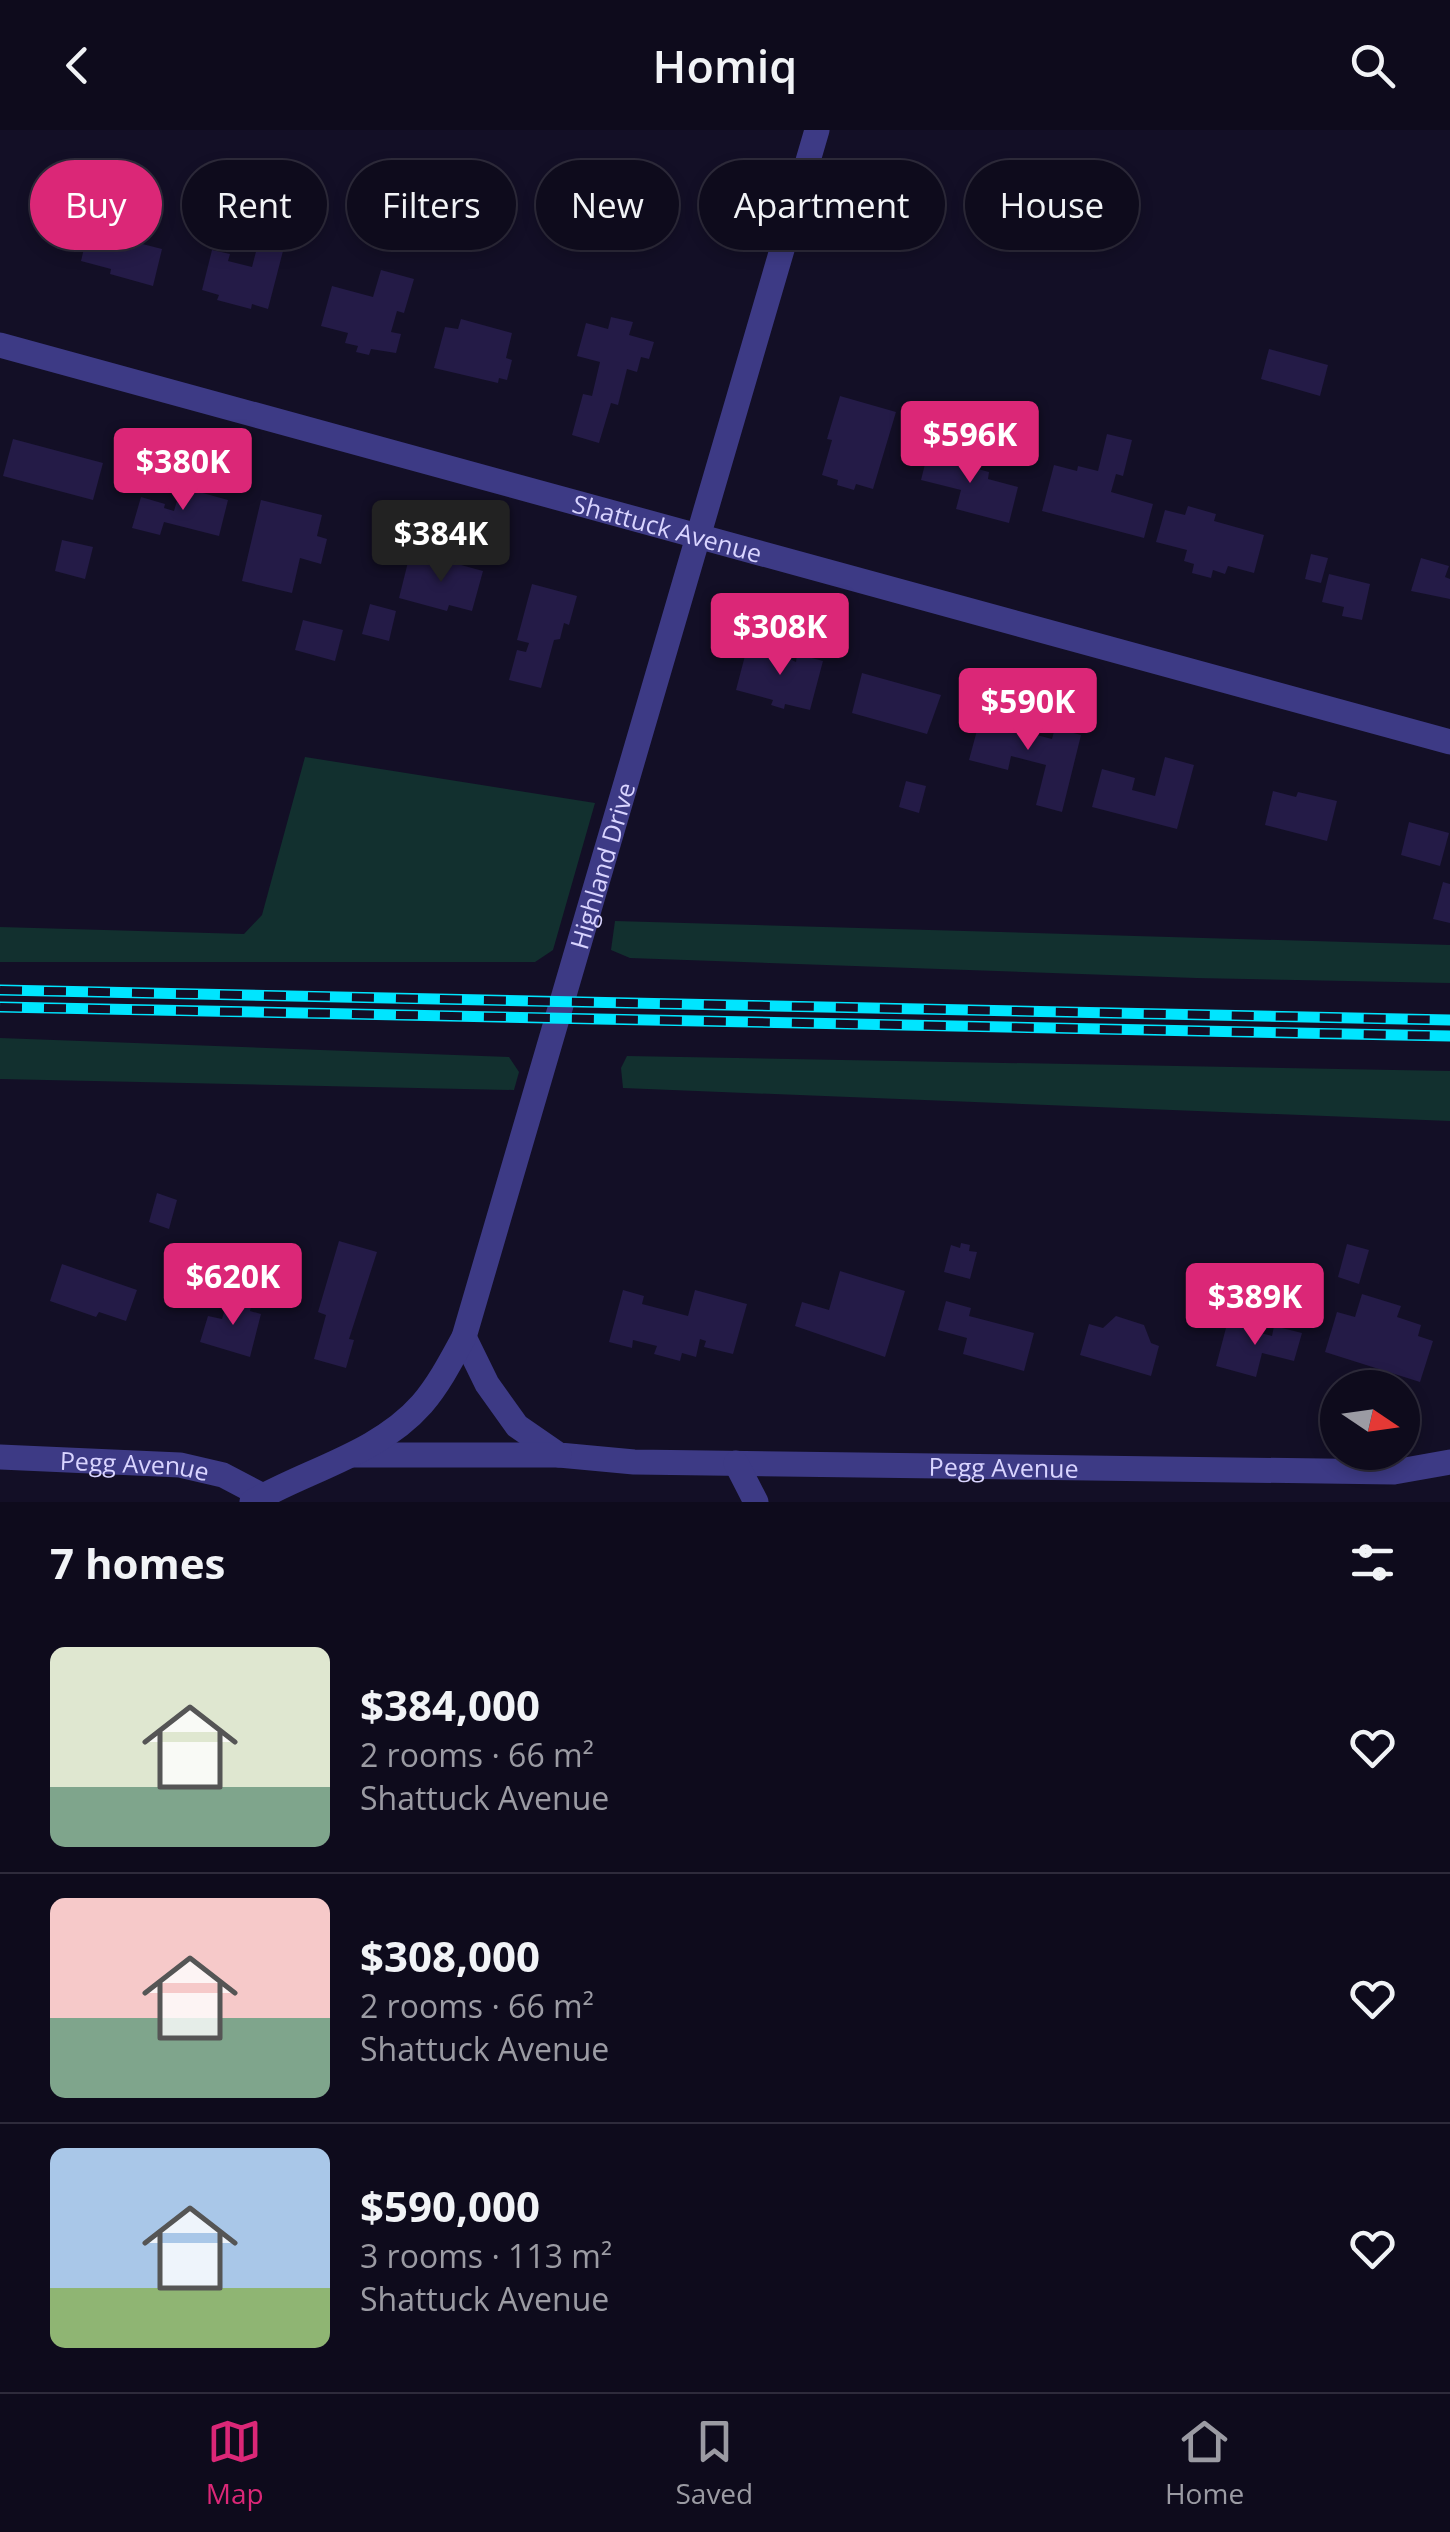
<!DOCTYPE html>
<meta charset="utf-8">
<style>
body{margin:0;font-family:"Open Sans",sans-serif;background:#171425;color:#f1f3f6;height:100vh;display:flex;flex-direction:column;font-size:38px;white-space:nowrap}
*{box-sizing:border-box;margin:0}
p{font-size:32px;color:#9b9ba3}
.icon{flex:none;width:55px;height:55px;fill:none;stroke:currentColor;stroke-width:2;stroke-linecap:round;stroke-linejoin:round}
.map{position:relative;height:1372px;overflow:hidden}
.side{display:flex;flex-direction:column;background:#0e0b1c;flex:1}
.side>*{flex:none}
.banner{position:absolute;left:30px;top:30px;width:1390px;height:90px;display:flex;gap:20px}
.needle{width:65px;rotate:103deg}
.buttons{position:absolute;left:1320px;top:1240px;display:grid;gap:20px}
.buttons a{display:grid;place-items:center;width:100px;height:100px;border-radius:50%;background:#0e0b1c;box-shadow:0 5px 15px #0003,0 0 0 2px #2e2b3b;font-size:50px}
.price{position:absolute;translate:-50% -85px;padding:0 22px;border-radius:10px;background:#db2777;color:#fff;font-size:32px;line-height:65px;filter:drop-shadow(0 2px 5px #0008)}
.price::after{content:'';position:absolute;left:50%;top:60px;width:30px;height:22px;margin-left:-15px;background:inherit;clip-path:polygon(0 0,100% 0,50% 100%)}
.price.current{background:#222;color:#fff}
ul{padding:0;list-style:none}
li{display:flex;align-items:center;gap:30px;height:250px;padding:0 50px}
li+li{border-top:2px solid #2e2b3b}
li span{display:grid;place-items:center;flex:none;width:280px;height:200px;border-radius:15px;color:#555}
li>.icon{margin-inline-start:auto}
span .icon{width:120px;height:120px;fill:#fffc;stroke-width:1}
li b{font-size:42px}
h2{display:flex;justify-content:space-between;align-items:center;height:120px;padding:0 50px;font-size:42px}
.chip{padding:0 35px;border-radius:45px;background:#0e0b1c;box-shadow:0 5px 15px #0003,0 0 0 2px #2e2b3b;font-size:35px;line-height:90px}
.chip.current{background:#db2777;color:#fff}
header{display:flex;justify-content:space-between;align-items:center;height:130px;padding:0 50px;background:#0e0b1c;font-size:45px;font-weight:600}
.tab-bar{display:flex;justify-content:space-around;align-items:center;height:140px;border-top:2px solid #2e2b3b;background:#0e0b1c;font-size:28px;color:#9b9ba3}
.tab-bar a{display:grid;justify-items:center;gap:5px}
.tab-bar .current{color:#db2777}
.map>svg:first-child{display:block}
.green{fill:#12302f}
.building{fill:#241b47}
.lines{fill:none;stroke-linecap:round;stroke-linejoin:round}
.minor{stroke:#3d3a85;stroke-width:25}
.rail-casing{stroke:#00e5ff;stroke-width:11}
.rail{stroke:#130f26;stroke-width:8;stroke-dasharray:22;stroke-linecap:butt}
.labels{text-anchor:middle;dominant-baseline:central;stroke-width:10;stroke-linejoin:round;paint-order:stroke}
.street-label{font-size:25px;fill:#d9d4ff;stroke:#130f26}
</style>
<header><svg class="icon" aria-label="back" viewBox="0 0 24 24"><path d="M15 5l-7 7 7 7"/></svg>Homiq<svg class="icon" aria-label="search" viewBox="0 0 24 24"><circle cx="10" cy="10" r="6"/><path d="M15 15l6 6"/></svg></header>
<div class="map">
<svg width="1450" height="1372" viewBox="0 0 1450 1372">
<rect width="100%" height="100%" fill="#130f26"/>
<g class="green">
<path d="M305 627 595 673 553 820 535 832H0V797L244 804 262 785Z"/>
<path d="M615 791 1450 815V853L1196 848 630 828 611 820Z"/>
<path d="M0 908 509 927 519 942 514 960 0 949Z"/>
<path d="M627 926 1450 941V991L623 958 621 938Z"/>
</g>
<g class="building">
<path d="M87 106 105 111 103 117 112 119 115 107 162 119 153 156 110 144 111 139 81 131Z"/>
<path d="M258 114 283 121 268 179 252 174 251 179 217 170 219 165 202 160 212 120 230 124 228 131 252 137Z"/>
<path d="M381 140 414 149 404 183 397 181 391 202 401 204 396 223 371 219 369 225 356 222 358 216 345 213 348 203 321 196 332 156 373 167Z"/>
<path d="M611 187 633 192 629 205 654 212 649 229 641 227 637 242 627 239 618 275 611 273 599 313 572 305 583 264 592 266 600 232 577 226 586 193 608 199Z"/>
<path d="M461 189 512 203 506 228 512 230 507 250 499 248 498 253 434 238 445 197 458 199Z"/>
<path d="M1269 219 1328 235 1320 266 1261 249Z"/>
<path d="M840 266 896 282 873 359 856 354 854 360 837 355 838 350 822 345 832 310 827 309Z"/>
<path d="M1107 304 1132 310 1123 346 1116 344 1111 362 1153 374 1144 408 1042 381 1054 335 1077 341 1078 336 1098 341Z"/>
<path d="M13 309 103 333 93 370 3 346Z"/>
<path d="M930 314 955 321 952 332 989 342 988 349 1018 357 1009 393 956 379 961 360 921 350Z"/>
<path d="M181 357 228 370 219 406 164 392 160 405 132 398 141 367 165 374 164 378 174 381Z"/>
<path d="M261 370 322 385 317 406 327 409 321 434 300 428 292 463 242 451Z"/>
<path d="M1188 376 1216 384 1214 391 1264 405 1254 443 1228 436 1225 444 1213 440 1211 448 1192 443 1194 434 1184 431 1187 420 1156 412 1165 380 1185 385Z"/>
<path d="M62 410 93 417 85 449 55 441Z"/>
<path d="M1311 424 1328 428 1321 453 1305 449Z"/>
<path d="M409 428 437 436 439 429 483 441 472 481 449 475 447 481 399 468Z"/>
<path d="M1421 428 1449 436 1445 447 1450 449V469L1411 461Z"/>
<path d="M1329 444 1370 454 1362 490 1342 486 1344 477 1322 472Z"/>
<path d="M532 454 577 466 569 495 564 493 560 509 554 510 541 558 509 550 517 520 526 522 529 513 517 510Z"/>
<path d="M370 474 396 481 389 511 362 504Z"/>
<path d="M303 490 343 500 335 531 295 520Z"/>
<path d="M747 518 774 525 775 522 796 532 797 524 823 531 810 580 785 574 784 579 771 575 773 570 736 560Z"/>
<path d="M862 543 941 565 927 604 852 583Z"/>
<path d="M983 578 1020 587 1017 600 1052 609 1055 598 1081 605 1062 682 1036 675 1046 635 1011 626 1008 640 969 630Z"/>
<path d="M1165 627 1194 635 1177 699 1092 677 1102 639 1135 648 1132 660 1155 666Z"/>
<path d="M906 651 926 656 919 683 899 677Z"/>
<path d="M1273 661 1296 667 1298 662 1337 671 1327 711 1265 695Z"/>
<path d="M1409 692 1449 703 1440 736 1401 725Z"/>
<path d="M1443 752 1450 754V793L1433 789Z"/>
<path d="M157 1063 177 1070 169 1099 149 1092Z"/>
<path d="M339 1111 377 1122 349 1209 354 1210 346 1238 314 1229 326 1185 318 1182Z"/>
<path d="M961 1113 970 1115 969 1121 977 1122 970 1149 944 1142 951 1115 960 1118Z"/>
<path d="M1347 1114 1369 1120 1359 1154 1338 1147Z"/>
<path d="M62 1134 137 1160 126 1191 99 1182 96 1187 50 1171Z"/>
<path d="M840 1141 905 1161 885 1227 795 1196 802 1172 829 1180Z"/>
<path d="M623 1160 644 1166 642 1174 688 1186 695 1160 747 1174 733 1224 704 1217 706 1211 700 1209 696 1227 682 1223 680 1231 654 1224 657 1216 633 1210 632 1218 609 1212Z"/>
<path d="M1362 1164 1401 1176 1397 1187 1421 1195 1418 1206 1433 1211 1420 1252 1325 1222 1337 1182 1355 1187Z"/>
<path d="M229 1166 252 1172 250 1181 261 1184 250 1227 200 1212 208 1186 222 1189Z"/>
<path d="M946 1171 971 1178 969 1186 1034 1203 1024 1241 963 1224 967 1208 938 1200Z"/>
<path d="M1116 1186 1144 1195 1151 1213 1159 1216 1151 1246 1080 1225 1089 1194 1103 1198Z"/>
<path d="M1227 1194 1272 1206 1274 1196 1302 1203 1294 1231 1262 1223 1256 1247 1216 1236Z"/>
</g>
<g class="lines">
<g class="minor">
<path id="s1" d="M0 215 1450 612"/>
<path id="s2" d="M464 1207 487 1254 517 1296 559 1325 634 1332 1394 1342 1450 1332"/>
<path d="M354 1325H559"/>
<path id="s3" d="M0 1327 180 1335 223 1345 263 1366"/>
<path d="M736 1333 756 1372"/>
<path id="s4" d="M252 1372C307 1340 378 1324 422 1274 439 1254 451 1231 464 1207L817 0"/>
</g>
<defs>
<g id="rail">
<path d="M0 860 1450 890"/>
<path d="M0 877 1450 906"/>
</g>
</defs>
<use href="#rail" class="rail-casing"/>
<use href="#rail" class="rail"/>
</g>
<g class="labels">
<g class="street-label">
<text stroke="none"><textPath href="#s1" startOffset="692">Shattuck Avenue</textPath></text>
<text stroke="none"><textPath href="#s4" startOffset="768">Highland Drive</textPath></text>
<text stroke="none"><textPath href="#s3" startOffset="135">Pegg Avenue</textPath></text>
<text stroke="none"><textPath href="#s2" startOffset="600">Pegg Avenue</textPath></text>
</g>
</g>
</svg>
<div class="buttons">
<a><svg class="needle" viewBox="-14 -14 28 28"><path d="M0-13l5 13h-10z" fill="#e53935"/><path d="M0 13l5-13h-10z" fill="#9b9ba3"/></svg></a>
</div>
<b class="price" style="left:970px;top:356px">$596K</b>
<b class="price" style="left:183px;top:383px">$380K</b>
<b class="price current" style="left:441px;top:455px">$384K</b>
<b class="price" style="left:780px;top:548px">$308K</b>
<b class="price" style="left:1028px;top:623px">$590K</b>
<b class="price" style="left:233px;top:1198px">$620K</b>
<b class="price" style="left:1255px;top:1218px">$389K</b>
<div class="banner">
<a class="chip current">Buy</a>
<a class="chip">Rent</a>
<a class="chip">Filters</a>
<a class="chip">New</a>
<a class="chip">Apartment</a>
<a class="chip">House</a>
</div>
</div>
<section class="side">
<h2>7 homes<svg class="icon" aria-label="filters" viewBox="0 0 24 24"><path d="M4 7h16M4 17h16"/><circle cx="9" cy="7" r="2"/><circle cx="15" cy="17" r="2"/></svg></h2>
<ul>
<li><span style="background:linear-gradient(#dfe7d0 70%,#7fa58c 0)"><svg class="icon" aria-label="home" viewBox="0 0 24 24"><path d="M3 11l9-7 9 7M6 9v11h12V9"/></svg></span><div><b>$384,000</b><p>2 rooms · 66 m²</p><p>Shattuck Avenue</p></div><svg class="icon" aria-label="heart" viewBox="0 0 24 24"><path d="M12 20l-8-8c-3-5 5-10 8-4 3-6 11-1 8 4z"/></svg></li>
<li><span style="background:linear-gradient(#f6c9c9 60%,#7fa58c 0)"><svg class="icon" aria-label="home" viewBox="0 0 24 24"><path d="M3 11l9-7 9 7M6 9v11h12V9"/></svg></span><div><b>$308,000</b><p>2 rooms · 66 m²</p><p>Shattuck Avenue</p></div><svg class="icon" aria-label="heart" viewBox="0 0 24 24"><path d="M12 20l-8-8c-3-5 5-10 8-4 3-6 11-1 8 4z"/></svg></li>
<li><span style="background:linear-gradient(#a9c7e8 70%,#8fb573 0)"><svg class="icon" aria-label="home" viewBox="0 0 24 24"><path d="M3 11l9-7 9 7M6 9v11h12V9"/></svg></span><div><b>$590,000</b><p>3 rooms · 113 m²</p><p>Shattuck Avenue</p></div><svg class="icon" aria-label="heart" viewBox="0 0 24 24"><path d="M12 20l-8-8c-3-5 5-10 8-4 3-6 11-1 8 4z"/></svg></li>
</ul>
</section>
<nav class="tab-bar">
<a class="current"><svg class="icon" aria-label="map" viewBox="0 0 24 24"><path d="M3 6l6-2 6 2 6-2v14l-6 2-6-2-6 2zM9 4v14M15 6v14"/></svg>Map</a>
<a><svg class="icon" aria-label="saved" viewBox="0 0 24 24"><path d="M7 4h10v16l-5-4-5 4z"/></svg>Saved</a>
<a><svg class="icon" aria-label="home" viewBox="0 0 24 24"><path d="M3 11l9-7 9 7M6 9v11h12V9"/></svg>Home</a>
</nav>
